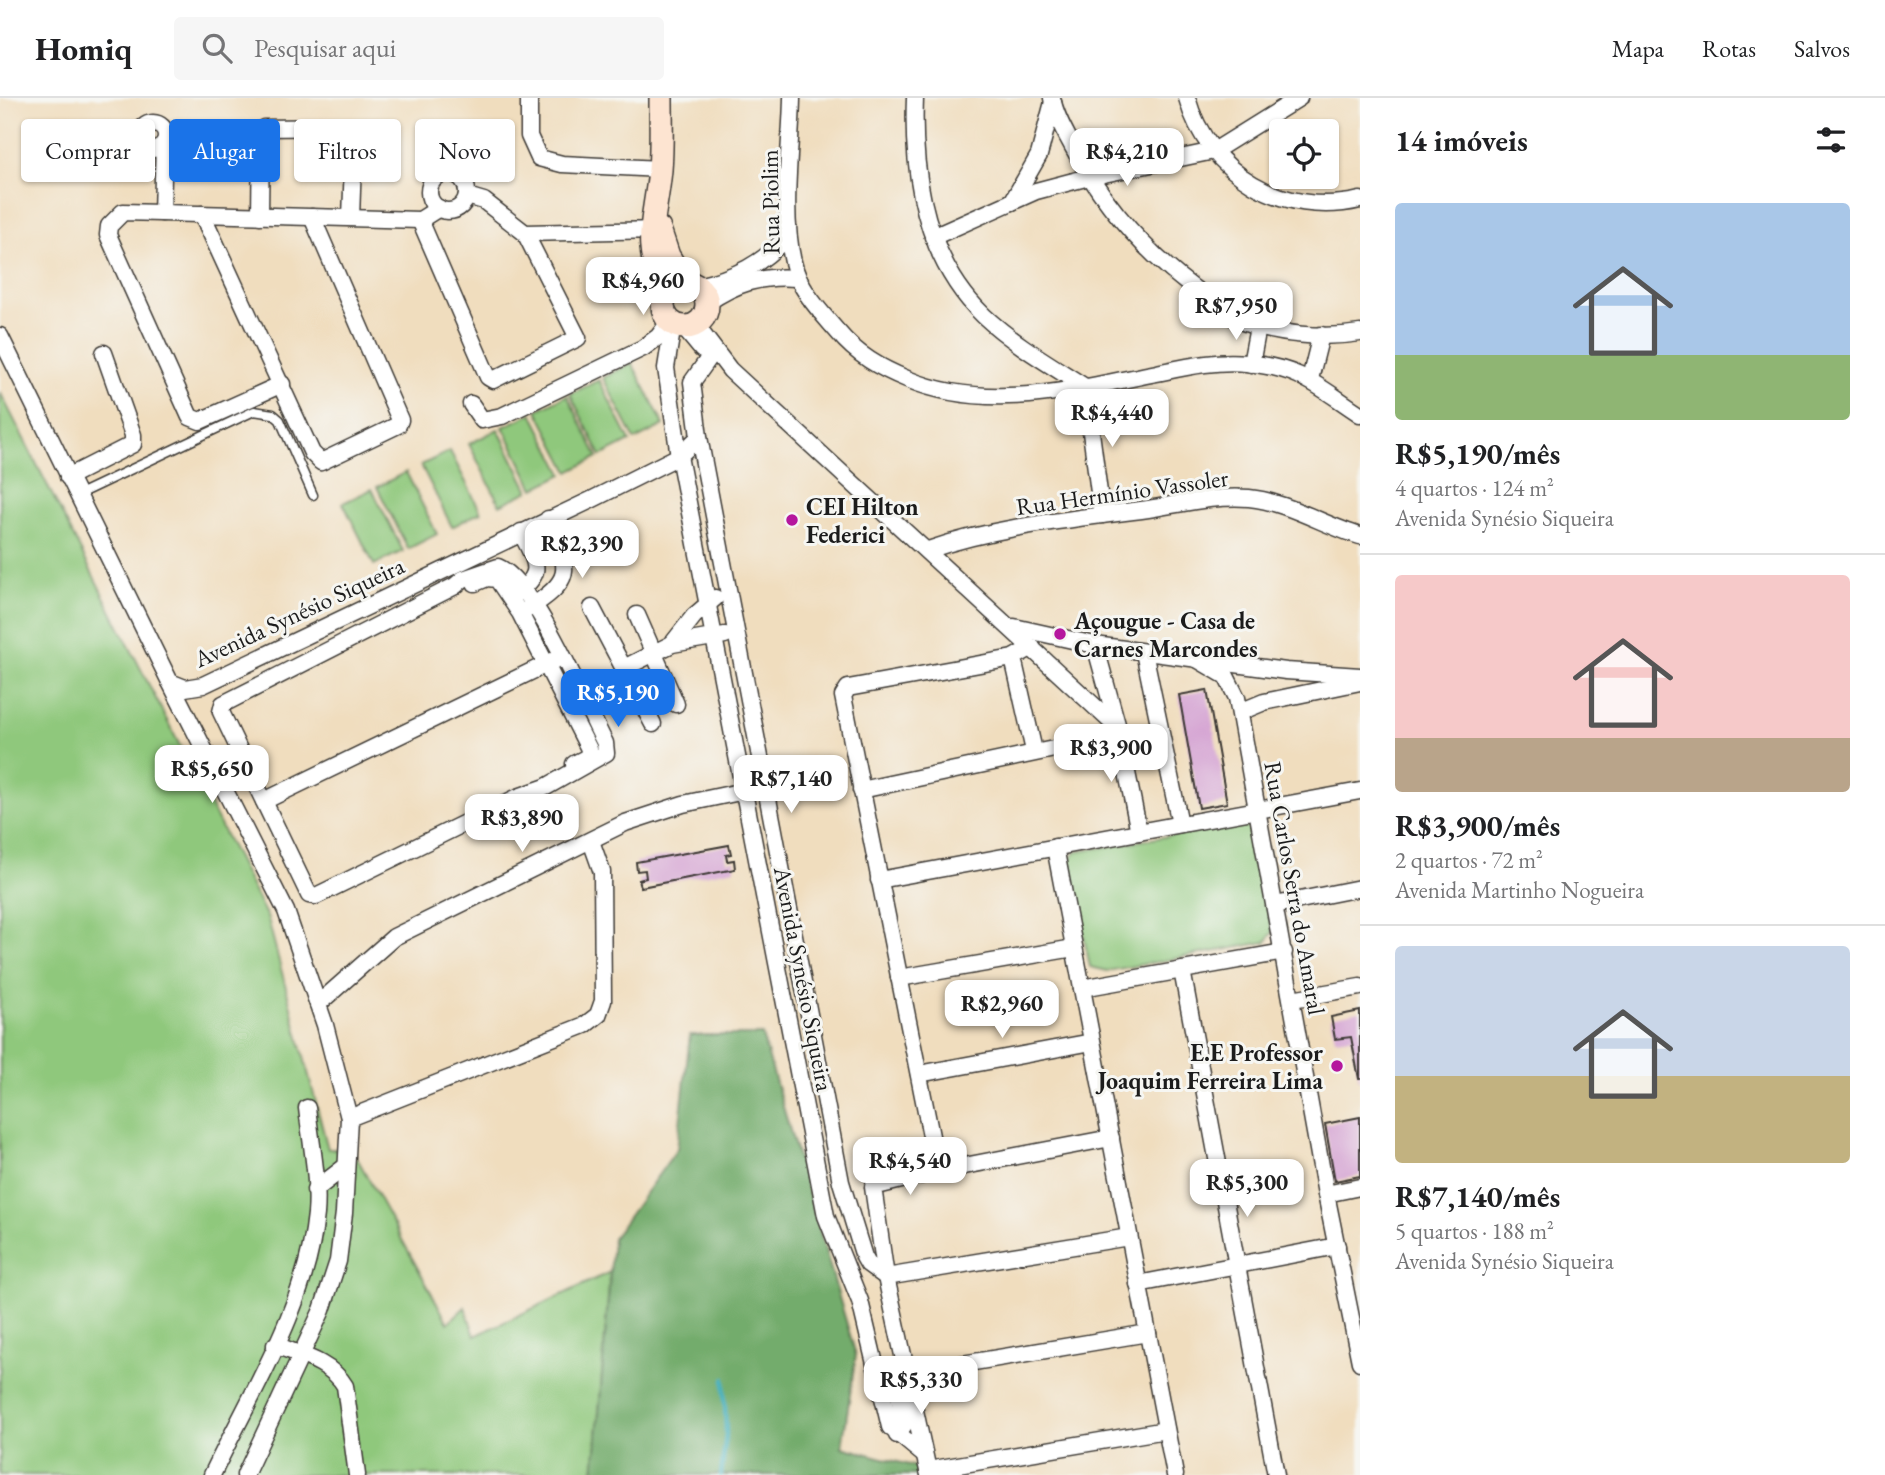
<!DOCTYPE html>
<html lang="pt">
<meta charset="utf-8">
<style>
body{margin:0;font-family:"EB Garamond",serif;background:#f6f6f6;color:#202124;height:100vh;display:flex;flex-direction:column;font-size:26px;white-space:nowrap}
*{box-sizing:border-box;margin:0}
p{font-size:23px;color:#757577}
.icon{flex:none;width:38px;height:38px;fill:none;stroke:currentColor;stroke-width:2;stroke-linecap:round;stroke-linejoin:round}
.map{position:relative;flex:1;overflow:hidden}
.drawer{display:flex;flex-direction:column;background:#fff;width:525px}
.drawer>*{flex:none}
.hud{position:absolute;left:21px;top:21px;width:665px;height:63px;display:flex;gap:14px}
.fabs{position:absolute;left:1269px;top:21px;display:grid;gap:14px}
.fabs a{display:grid;place-items:center;width:70px;height:70px;border-radius:7px;background:#fff;box-shadow:0 2px 5px #0004;font-size:35px}
.price{position:absolute;translate:-50% -60px;padding:0 16px;border-radius:14px;background:#fff;color:#222;font-size:23px;line-height:46px;filter:drop-shadow(0 2px 4px #0008)}
.price::after{content:'';position:absolute;left:50%;top:42px;width:21px;height:16px;margin-left:-10px;background:inherit;clip-path:polygon(0 0,100% 0,50% 100%)}
.price.active{background:#1a73e8;color:#fff}
ul{padding:0;list-style:none}
li{display:grid;align-content:center;gap:14px;height:371px;padding:0 35px}
li+li{border-top:2px solid #e0e0e0}
li span{display:grid;place-items:center;height:217px;border-radius:7px;color:#555}
li>.icon{margin-inline-start:auto}
span .icon{width:126px;height:126px;fill:#fffc;stroke-width:1}
li b{font-size:30px}
h2{display:flex;justify-content:space-between;align-items:center;height:84px;padding:0 35px;font-size:30px}
.chip{padding:0 24px;border-radius:7px;background:#fff;box-shadow:0 2px 5px #0004;font-size:24px;line-height:63px}
.chip.active{background:#1a73e8;color:#fff}
header{display:flex;align-items:center;gap:42px;box-sizing:border-box;height:98px;padding:0 35px;background:#fff;border-bottom:2px solid #e0e0e0}
header strong{font-size:33px}
nav{display:flex;gap:38px;margin-inline-start:auto;font-size:24px}
.search{width:490px;height:63px;background:#f6f6f6;display:flex;align-items:center;gap:18px;box-sizing:border-box;padding:0 24px;border-radius:7px;color:#757577;font-size:26px}
main{display:flex;flex:1;min-height:0}
.map>svg:first-child{display:block}
.green{fill:#8fc87c;stroke:#56724c;stroke-width:2}
.forest{fill:#73ac6c;stroke:#486444;stroke-width:2}
.lines{fill:none;stroke-linecap:round;stroke-linejoin:round}
.stream{stroke:#3faebc;stroke-width:4.5}
.building{fill:#d5a4d3}
.lane-casing{stroke:#3c3934;stroke-width:11}
.street-casing{stroke:#3c3934;stroke-width:19}
.secondary-casing{stroke:#3c3934;stroke-width:26}
.lane{stroke:#fff;stroke-width:8}
.street{stroke:#fff;stroke-width:16}
.secondary{stroke:#fde4d1;stroke-width:23}
.poi-dot{fill:#b5179e;stroke:#f6f6f2;stroke-width:2.5}
.labels{text-anchor:middle;dominant-baseline:central;stroke-width:6;stroke-linejoin:round;paint-order:stroke}
.street-label{font-size:24px;fill:#1c1c1c;stroke:#f6f6f2}
.poi-label{font-size:24px;font-weight:bold;fill:#1c1c1c;stroke:#f6f6f2;text-anchor:start}
</style>
<header>
<strong>Homiq</strong>
<div class="search"><svg class="icon" aria-label="search" viewBox="0 0 24 24"><circle cx="10" cy="10" r="6"/><path d="M15 15l6 6"/></svg>Pesquisar aqui</div>
<nav><a>Mapa</a><a>Rotas</a><a>Salvos</a></nav>
</header>
<main>
<div class="map">
<svg width="1360" height="1377" viewBox="0 0 1360 1377">
<rect width="100%" height="100%" fill="#f6f6f2"/>
<filter id="ink" filterUnits="userSpaceOnUse"><feTurbulence type="fractalNoise" baseFrequency=".0143" numOctaves="2"/><feDisplacementMap in="SourceGraphic" scale="14" xChannelSelector="R" yChannelSelector="G"/><feConvolveMatrix kernelMatrix="1 2 1 2 8 2 1 2 1" color-interpolation-filters="sRGB"/></filter>
<filter id="wash" filterUnits="userSpaceOnUse"><feTurbulence type="fractalNoise" baseFrequency=".00686" numOctaves="4" result="noise"/><feDisplacementMap in="SourceGraphic" scale="28" xChannelSelector="R" yChannelSelector="G"/><feGaussianBlur stdDeviation="1.57" result="paint"/><feColorMatrix in="noise" values="0 0 0 0 0 0 0 0 0 0 0 0 0 0 0 0 0 1.4 0 .05"/><feComposite in="paint" operator="in"/></filter>
<g filter="url(#wash)">
<rect width="100%" height="100%" fill="#f0ddbe"/>
<g class="green">
<path d="M632 265 664 327 635 342 603 280Z"/>
<path d="M599 282 630 343 601 358 570 296Z"/>
<path d="M0 294 268 821 328 1051H352L448 1225 465 1209 475 1238 610 1174 594 1377H0Z"/>
<path d="M567 297 598 359 569 374 537 312Z"/>
<path d="M532 315 563 376 534 391 503 329Z"/>
<path d="M498 331 529 393 500 407 469 346Z"/>
<path d="M450 353 481 414 452 429 421 367Z"/>
<path d="M406 374 437 436 408 451 377 389Z"/>
<path d="M372 391 403 453 374 467 343 405Z"/>
<path d="M1239 726 1247 729 1252 736 1273 834 1266 844 1107 873 1090 869 1070 772V761L1076 754Z"/>
</g>
<path class="forest" d="M690 937H762L856 1257 842 1349 928 1372V1377H594L613 1140 677 1051Z"/>
<g class="lines">
<path class="stream" d="M721 1377 726 1336 724 1281"/>
</g>
<g id="blocks">
<g class="building">
<path d="M1207 592 1227 705 1199 710 1179 597Z"/>
<path d="M729 747 731 756 726 757 727 763 734 762 735 771 641 789 639 782 646 780 645 772 637 773 636 764Z"/>
<path d="M1360 913V981H1359L1351 939 1335 941 1331 919Z"/>
<path d="M1360 1019V1078L1335 1083 1325 1026Z"/>
</g>
</g>
</g>
<g filter="url(#ink)">
<use href="#blocks" fill-opacity="0" stroke="#3c3934" stroke-width="2"/>
<g class="lines">
<defs>
<path id="lane" d="M77 397 254 313 273 316 280 322 313 397"/>
<g id="street">
<path d="M529 0V38L539 60 562 66 660 71"/>
<path d="M792 0C791 53 781 112 793 164 799 192 820 213 838 234 857 257 880 270 907 281 988 315 1074 291 1157 275 1186 269 1216 262 1246 265 1302 270 1317 288 1360 316"/>
<path d="M915 0C912 78 925 161 984 218 1014 246 1051 267 1085 289L1102 417"/>
<path d="M1052 0C1055 17 1065 34 1073 49 1106 112 1150 160 1207 200 1219 208 1231 220 1243 224 1278 237 1324 241 1360 235"/>
<path d="M1187 0C1208 76 1284 120 1360 102"/>
<circle cx="153" cy="38" r="13"/>
<circle cx="448" cy="94" r="19"/>
<path d="M467 98 484 103 525 135 659 132"/>
<path d="M1012 104 1039 57 1053 4"/>
<path d="M162 115 164 45"/>
<path d="M202 116 312 355 321 364 398 327 400 322 312 119"/>
<path d="M260 118 261 35 264 30 349 29 354 35 351 120"/>
<path d="M420 122 488 279 493 282 578 240 525 135"/>
<path d="M933 139 1036 93 1089 79 1214 53 1299 0"/>
<path d="M697 188C735 180 763 166 788 137"/>
<path d="M707 205C736 185 762 177 797 180"/>
<path d="M673 226 666 270 679 358 826 1118 860 1203 890 1329 924 1357"/>
<path d="M695 226 730 272 1118 630"/>
<path d="M683 229 702 252"/>
<path d="M0 238 170 584 185 590 203 587 591 402 679 358 699 339"/>
<path d="M714 253 692 284 699 339 841 1084 864 1159 868 1166 886 1179"/>
<path d="M1251 266 1258 229"/>
<path d="M1310 281 1321 237"/>
<path d="M282 286 200 323 190 319 108 137 109 128 123 114 420 122 439 110"/>
<path d="M471 306 482 322 502 318 643 250 658 239 670 223"/>
<path d="M68 379 133 346V337L104 255"/>
<path d="M928 452C997 428 1075 421 1148 411 1181 406 1216 397 1249 400 1288 404 1323 427 1360 438"/>
<path d="M498 469C536 485 584 605 605 645L606 655 546 689 518 699 316 798 309 797 221 614 223 606 455 488 463 481Z"/>
<path d="M475 485 487 480 497 481 520 515 589 651 588 659 574 666"/>
<path d="M516 496C547 473 535 464 521 434"/>
<path d="M592 510 653 626"/>
<path d="M526 512C577 480 569 471 548 421"/>
<path d="M637 517 676 606"/>
<path d="M1014 529 1095 547 1286 573 1360 578"/>
<path d="M672 546 694 518 715 500"/>
<path d="M1095 547 1118 630 1139 734"/>
<path d="M1144 554 1180 726"/>
<path d="M1013 560 1034 653"/>
<path d="M1197 561 1226 578 1237 600 1326 1096 1360 1264"/>
<path d="M626 569 672 546 725 537"/>
<path d="M170 584 286 813 325 927 349 1020 344 1115 338 1163 322 1212 245 1377"/>
<path d="M1240 614 1264 604 1360 584"/>
<path d="M861 692 1120 637"/>
<path d="M264 703 561 559"/>
<path d="M1055 749 1175 1377"/>
<path d="M879 782 1360 693"/>
<path d="M1275 807 1360 790"/>
<path d="M1182 872 1276 1377"/>
<path d="M899 880 1074 850"/>
<path d="M1082 890 1284 854"/>
<path d="M1292 901 1360 889"/>
<path d="M318 906 394 839 625 725 683 706 754 691"/>
<path d="M919 976 1092 944"/>
<path d="M349 1020 585 927 598 917 603 903 602 774 591 743"/>
<path d="M938 1073 843 598 848 590 1013 560 1032 549"/>
<path d="M315 1092 346 1068"/>
<path d="M1326 1096 1360 1089"/>
<path d="M886 1179 1129 1139"/>
<path d="M1138 1186 1337 1148"/>
<path d="M275 1247C300 1257 331 1264 345 1288L357 1377"/>
<path d="M897 1337 904 1327 898 1292 908 1275 1148 1235"/>
<path d="M928 1372 1166 1332"/>
<path d="M212 1377C251 1295 307 1209 316 1116 319 1082 311 1045 307 1010"/>
<path d="M929 1377 886 1179 873 1089 938 1073 1111 1040"/>
</g>
<g id="secondary">
<path d="M661 0C661 24 662 48 660 72 655 125 641 143 666 196"/>
<path d="M659 131 668 158 684 184"/>
<circle cx="685" cy="207" r="22"/>
</g>
</defs>
<use href="#lane" class="lane-casing"/>
<use href="#street" class="street-casing"/>
<use href="#secondary" class="secondary-casing"/>
<use href="#lane" class="lane"/>
<use href="#street" class="street"/>
<use href="#secondary" class="secondary"/>
</g>
</g>
<g class="poi-dot">
<circle cx="792" cy="422" r="7"/>
<circle cx="1060" cy="536" r="7"/>
<circle cx="1337" cy="968" r="7"/>
</g>
<g class="labels">
<g class="street-label">
<text transform="translate(770 104) rotate(-91)">Rua Piolim</text>
<text transform="translate(1122 394) rotate(-8)">Rua Hermínio Vassoler</text>
<text transform="translate(299 514) rotate(-25)">Avenida Synésio Siqueira</text>
<text transform="translate(1295 790) rotate(80)">Rua Carlos Serra do Amaral</text>
<text transform="translate(804 881) rotate(79)">Avenida Synésio Siqueira</text>
</g>
<g class="poi-label">
<text x="806" y="408">CEI Hilton<tspan x="806" dy="28">Federici</tspan></text>
<text x="1074" y="522">Açougue - Casa de<tspan x="1074" dy="28">Carnes Marcondes</tspan></text>
<text x="1323" y="954" text-anchor="end">E.E Professor<tspan x="1323" dy="28">Joaquim Ferreira Lima</tspan></text>
</g>
</g>
</svg>
<div class="fabs">
<a><svg class="icon" aria-label="locate" viewBox="0 0 24 24"><circle cx="12" cy="12" r="6"/><path d="M12 2v4M12 18v4M2 12h4M18 12h4"/></svg></a>
</div>
<b class="price" style="left:1127px;top:90px">R$4,210</b>
<b class="price" style="left:643px;top:219px">R$4,960</b>
<b class="price" style="left:1236px;top:244px">R$7,950</b>
<b class="price" style="left:1112px;top:351px">R$4,440</b>
<b class="price" style="left:582px;top:482px">R$2,390</b>
<b class="price active" style="left:618px;top:631px">R$5,190</b>
<b class="price" style="left:1111px;top:686px">R$3,900</b>
<b class="price" style="left:212px;top:707px">R$5,650</b>
<b class="price" style="left:791px;top:717px">R$7,140</b>
<b class="price" style="left:522px;top:756px">R$3,890</b>
<b class="price" style="left:1002px;top:942px">R$2,960</b>
<b class="price" style="left:910px;top:1099px">R$4,540</b>
<b class="price" style="left:1247px;top:1121px">R$5,300</b>
<b class="price" style="left:921px;top:1318px">R$5,330</b>
<div class="hud">
<a class="chip">Comprar</a>
<a class="chip active">Alugar</a>
<a class="chip">Filtros</a>
<a class="chip">Novo</a>
</div>
</div>
<section class="drawer">
<h2>14 imóveis<svg class="icon" aria-label="filters" viewBox="0 0 24 24"><path d="M4 7h16M4 17h16"/><circle cx="9" cy="7" r="2"/><circle cx="15" cy="17" r="2"/></svg></h2>
<ul>
<li><span style="background:linear-gradient(#a9c7e8 70%,#8fb573 0)"><svg class="icon" aria-label="home" viewBox="0 0 24 24"><path d="M3 11l9-7 9 7M6 9v11h12V9"/></svg></span><div><b>R$5,190/mês</b><p>4 quartos · 124 m²</p><p>Avenida Synésio Siqueira</p></div></li>
<li><span style="background:linear-gradient(#f6c9c9 75%,#b9a48a 0)"><svg class="icon" aria-label="home" viewBox="0 0 24 24"><path d="M3 11l9-7 9 7M6 9v11h12V9"/></svg></span><div><b>R$3,900/mês</b><p>2 quartos · 72 m²</p><p>Avenida Martinho Nogueira</p></div></li>
<li><span style="background:linear-gradient(#c9d6e8 60%,#c2b280 0)"><svg class="icon" aria-label="home" viewBox="0 0 24 24"><path d="M3 11l9-7 9 7M6 9v11h12V9"/></svg></span><div><b>R$7,140/mês</b><p>5 quartos · 188 m²</p><p>Avenida Synésio Siqueira</p></div></li>
</ul>
</section>
</main>
